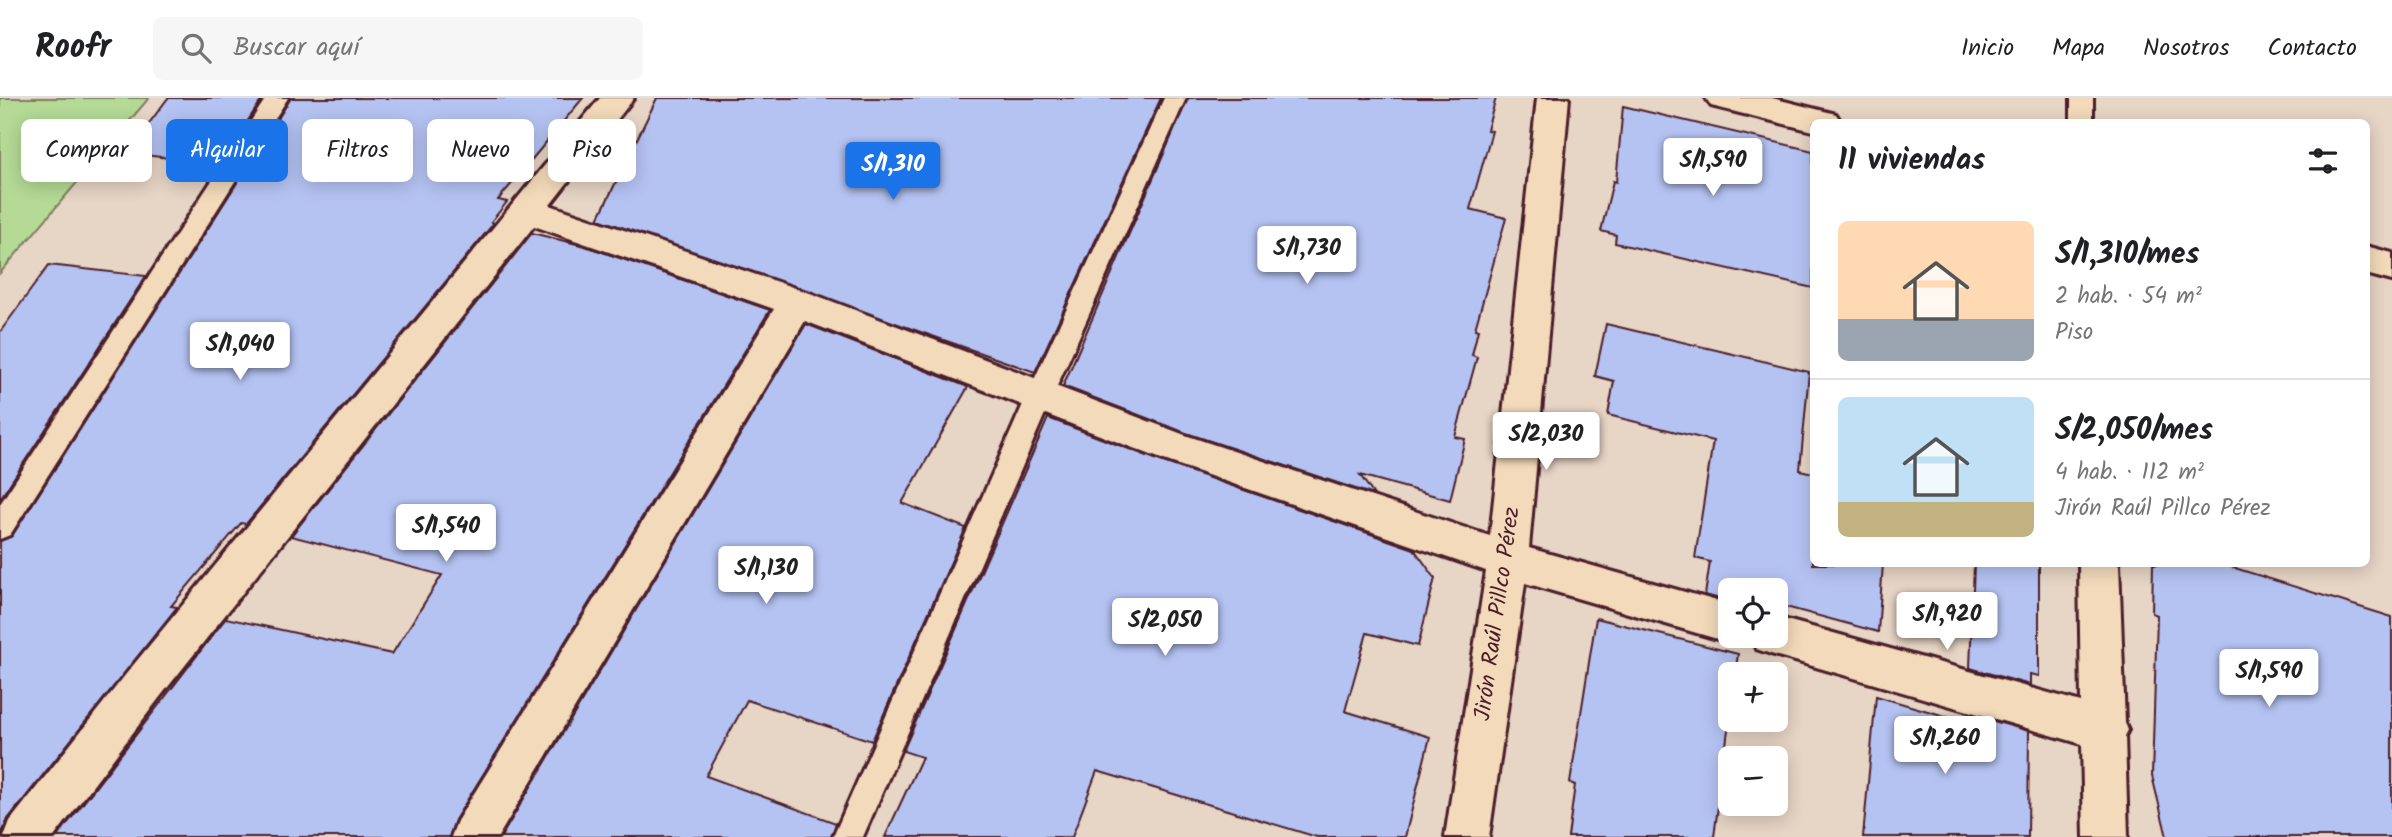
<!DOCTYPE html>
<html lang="es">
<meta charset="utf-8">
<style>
body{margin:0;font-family:Kalam,sans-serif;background:#f6f6f6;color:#202124;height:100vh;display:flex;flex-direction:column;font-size:26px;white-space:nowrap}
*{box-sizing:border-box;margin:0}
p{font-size:23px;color:#757577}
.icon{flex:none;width:38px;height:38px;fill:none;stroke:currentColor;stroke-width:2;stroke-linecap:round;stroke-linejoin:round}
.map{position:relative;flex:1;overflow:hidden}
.details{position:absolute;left:1810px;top:21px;width:560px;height:448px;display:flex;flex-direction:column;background:#fff;border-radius:10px;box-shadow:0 4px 18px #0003}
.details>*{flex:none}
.banner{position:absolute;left:21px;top:21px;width:665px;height:63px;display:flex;gap:14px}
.buttons{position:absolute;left:1718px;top:480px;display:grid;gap:14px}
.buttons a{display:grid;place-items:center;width:70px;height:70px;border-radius:10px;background:#fff;box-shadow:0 4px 18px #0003;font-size:35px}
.price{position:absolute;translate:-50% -60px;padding:0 16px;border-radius:7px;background:#fff;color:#222;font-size:23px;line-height:46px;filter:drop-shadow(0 2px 4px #0008)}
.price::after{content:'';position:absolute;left:50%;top:42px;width:21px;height:16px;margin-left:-10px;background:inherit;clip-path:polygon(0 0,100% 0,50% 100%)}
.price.current{background:#1a73e8;color:#fff}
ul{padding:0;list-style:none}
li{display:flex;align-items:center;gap:21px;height:175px;padding:0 28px}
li+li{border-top:2px solid #e0e0e0}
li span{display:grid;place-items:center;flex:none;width:196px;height:140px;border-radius:10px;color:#555}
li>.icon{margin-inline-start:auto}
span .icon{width:84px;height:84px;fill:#fffc;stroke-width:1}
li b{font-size:30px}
h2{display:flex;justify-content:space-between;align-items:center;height:84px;padding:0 28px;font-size:30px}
.tag{padding:0 24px;border-radius:10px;background:#fff;box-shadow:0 4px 18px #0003;font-size:24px;line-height:63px}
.tag.current{background:#1a73e8;color:#fff}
header{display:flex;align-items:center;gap:42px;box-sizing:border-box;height:98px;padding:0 35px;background:#fff;border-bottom:2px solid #e0e0e0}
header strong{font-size:33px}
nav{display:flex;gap:38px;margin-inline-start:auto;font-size:24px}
.search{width:490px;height:63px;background:#f6f6f6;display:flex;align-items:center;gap:18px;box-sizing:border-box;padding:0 24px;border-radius:10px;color:#757577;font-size:26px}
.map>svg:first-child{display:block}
.green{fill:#b4da95;stroke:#7f7c60;stroke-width:2}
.building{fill:#b5c3f3;stroke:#4a1f2b;stroke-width:2}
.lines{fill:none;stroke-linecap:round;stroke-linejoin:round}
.service-casing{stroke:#4a1f2b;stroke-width:6}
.minor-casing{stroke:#4a1f2b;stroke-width:6}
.service{fill:#f3daba;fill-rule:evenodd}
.minor{fill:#f3daba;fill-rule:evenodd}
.labels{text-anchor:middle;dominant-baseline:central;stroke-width:5;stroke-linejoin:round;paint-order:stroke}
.street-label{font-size:23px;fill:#4a1f2b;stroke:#f3daba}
</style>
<header>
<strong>Roofr</strong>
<div class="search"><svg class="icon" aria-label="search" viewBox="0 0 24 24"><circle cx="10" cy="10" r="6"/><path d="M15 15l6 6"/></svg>Buscar aquí</div>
<nav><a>Inicio</a><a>Mapa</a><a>Nosotros</a><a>Contacto</a></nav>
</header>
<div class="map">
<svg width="2392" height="739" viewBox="0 0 2392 739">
<rect width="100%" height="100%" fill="#e7d5c5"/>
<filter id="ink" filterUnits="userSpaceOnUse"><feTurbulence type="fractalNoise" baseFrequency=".0143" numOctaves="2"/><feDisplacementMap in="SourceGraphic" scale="14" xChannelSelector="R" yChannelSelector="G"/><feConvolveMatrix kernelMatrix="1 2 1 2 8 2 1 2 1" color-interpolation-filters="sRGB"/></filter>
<g filter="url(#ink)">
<path class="green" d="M0 0H149L0 175Z"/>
<g class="building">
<path d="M168 0H263L219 66 127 55Z"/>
<path d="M291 0H583L498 102 507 104 491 124 494 125 246 426 241 425 171 508 177 509 8 721 0 739V443L12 438Z"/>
<path d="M657 0H1161L1035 274 598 121Z"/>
<path d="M1188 0H1496L1487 32 1492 33 1470 111 1506 120 1475 231 1478 232 1472 257 1477 259 1455 339 1465 341 1450 402 1360 377 1374 397 1186 335 1063 288Z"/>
<path d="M1623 8 1813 53V190L1615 145 1616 137 1601 133 1613 83 1616 84Z"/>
<path d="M532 135 585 148 770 212 455 722 449 739H57L226 520 392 556 442 477 291 438Z"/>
<path d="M49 167 146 178 0 401V234Z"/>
<path d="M806 226 968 289 902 405 966 430 872 643 747 602 706 678 836 725 831 739H501Z"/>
<path d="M1606 226 1809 274 1800 372 1813 375V466H1883L1878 534 1786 509 1785 519 1776 517V492H1731V504L1705 497 1710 464 1695 460 1713 343 1608 317 1614 283 1595 278Z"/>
<path d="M1048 320 1163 364 1414 451 1435 480 1418 548 1367 535 1345 613 1430 639 1405 739H1317L1097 673 1072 739H885L922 659 903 653Z"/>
<path d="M1974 466H2039V578L2030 576V587L1970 570Z"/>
<path d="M2153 466H2222L2392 519V739H2167L2152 678 2157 517 2152 515Z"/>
<path d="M1596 520 1738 556 1735 576H1731V609L1714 739H1568L1575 687 1570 685Z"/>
<path d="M1876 598 1969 625V616L2029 633 2028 739H1863Z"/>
</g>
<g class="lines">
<defs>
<g id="service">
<path d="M266 0H288L10 437 0 441V406Z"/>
<path d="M1164 0H1186L1053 297 863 739H833L1027 297Z"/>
<rect x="2071" y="0" width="22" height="24"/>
</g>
<g id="minor">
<path d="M600 0H634L550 107 810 195 1185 337 1490 438 1537 0H1569L1529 450 1731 507V537L1746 539 1731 545 1525 485 1489 739H1445L1486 473 1164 362 805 223 498 739H451L457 723 774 211 534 128 160 599 54 739H4L10 723 130 571Z"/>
<path d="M1706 0H1772L1836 16 1841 24H1813V33L1711 8Z"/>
<path d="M2366 148 2392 155V183L2366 176Z"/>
<path d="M2079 466H2119L2125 625 2128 632 2125 638 2128 739H2084L2082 646 1771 556 1756 551 1750 537H1776V519L2081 604Z"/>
</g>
</defs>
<use href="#service" class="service-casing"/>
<use href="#minor" class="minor-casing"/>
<use href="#service" class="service"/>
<use href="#minor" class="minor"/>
</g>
</g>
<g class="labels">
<g class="street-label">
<text transform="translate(1498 516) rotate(-82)">Jirón Raúl Pillco Pérez</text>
</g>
</g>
</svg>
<div class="buttons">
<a><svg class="icon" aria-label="locate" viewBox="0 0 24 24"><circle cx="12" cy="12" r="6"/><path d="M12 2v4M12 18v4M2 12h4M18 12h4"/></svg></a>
<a>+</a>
<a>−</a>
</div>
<b class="price" style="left:1713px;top:100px">S/1,590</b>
<b class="price current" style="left:893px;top:104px">S/1,310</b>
<b class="price" style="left:1307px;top:188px">S/1,730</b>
<b class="price" style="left:240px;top:284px">S/1,040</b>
<b class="price" style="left:1546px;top:374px">S/2,030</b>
<b class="price" style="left:446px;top:466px">S/1,540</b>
<b class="price" style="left:766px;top:508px">S/1,130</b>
<b class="price" style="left:1947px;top:554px">S/1,920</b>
<b class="price" style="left:1165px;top:560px">S/2,050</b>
<b class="price" style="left:2269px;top:611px">S/1,590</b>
<b class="price" style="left:1945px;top:678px">S/1,260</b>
<div class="banner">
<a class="tag">Comprar</a>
<a class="tag current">Alquilar</a>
<a class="tag">Filtros</a>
<a class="tag">Nuevo</a>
<a class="tag">Piso</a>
</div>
<section class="details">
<h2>11 viviendas<svg class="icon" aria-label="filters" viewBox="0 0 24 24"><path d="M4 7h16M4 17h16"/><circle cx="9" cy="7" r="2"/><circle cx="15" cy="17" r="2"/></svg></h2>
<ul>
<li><span style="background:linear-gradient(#ffd9b3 70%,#9aa5b1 0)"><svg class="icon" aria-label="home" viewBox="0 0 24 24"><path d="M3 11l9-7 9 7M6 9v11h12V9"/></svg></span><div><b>S/1,310/mes</b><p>2 hab. · 54 m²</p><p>Piso</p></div></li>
<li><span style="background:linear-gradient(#bfe0f5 75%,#c2b280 0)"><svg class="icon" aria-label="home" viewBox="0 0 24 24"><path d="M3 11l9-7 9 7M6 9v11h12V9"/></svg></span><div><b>S/2,050/mes</b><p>4 hab. · 112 m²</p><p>Jirón Raúl Pillco Pérez</p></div></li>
</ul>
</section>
</div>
